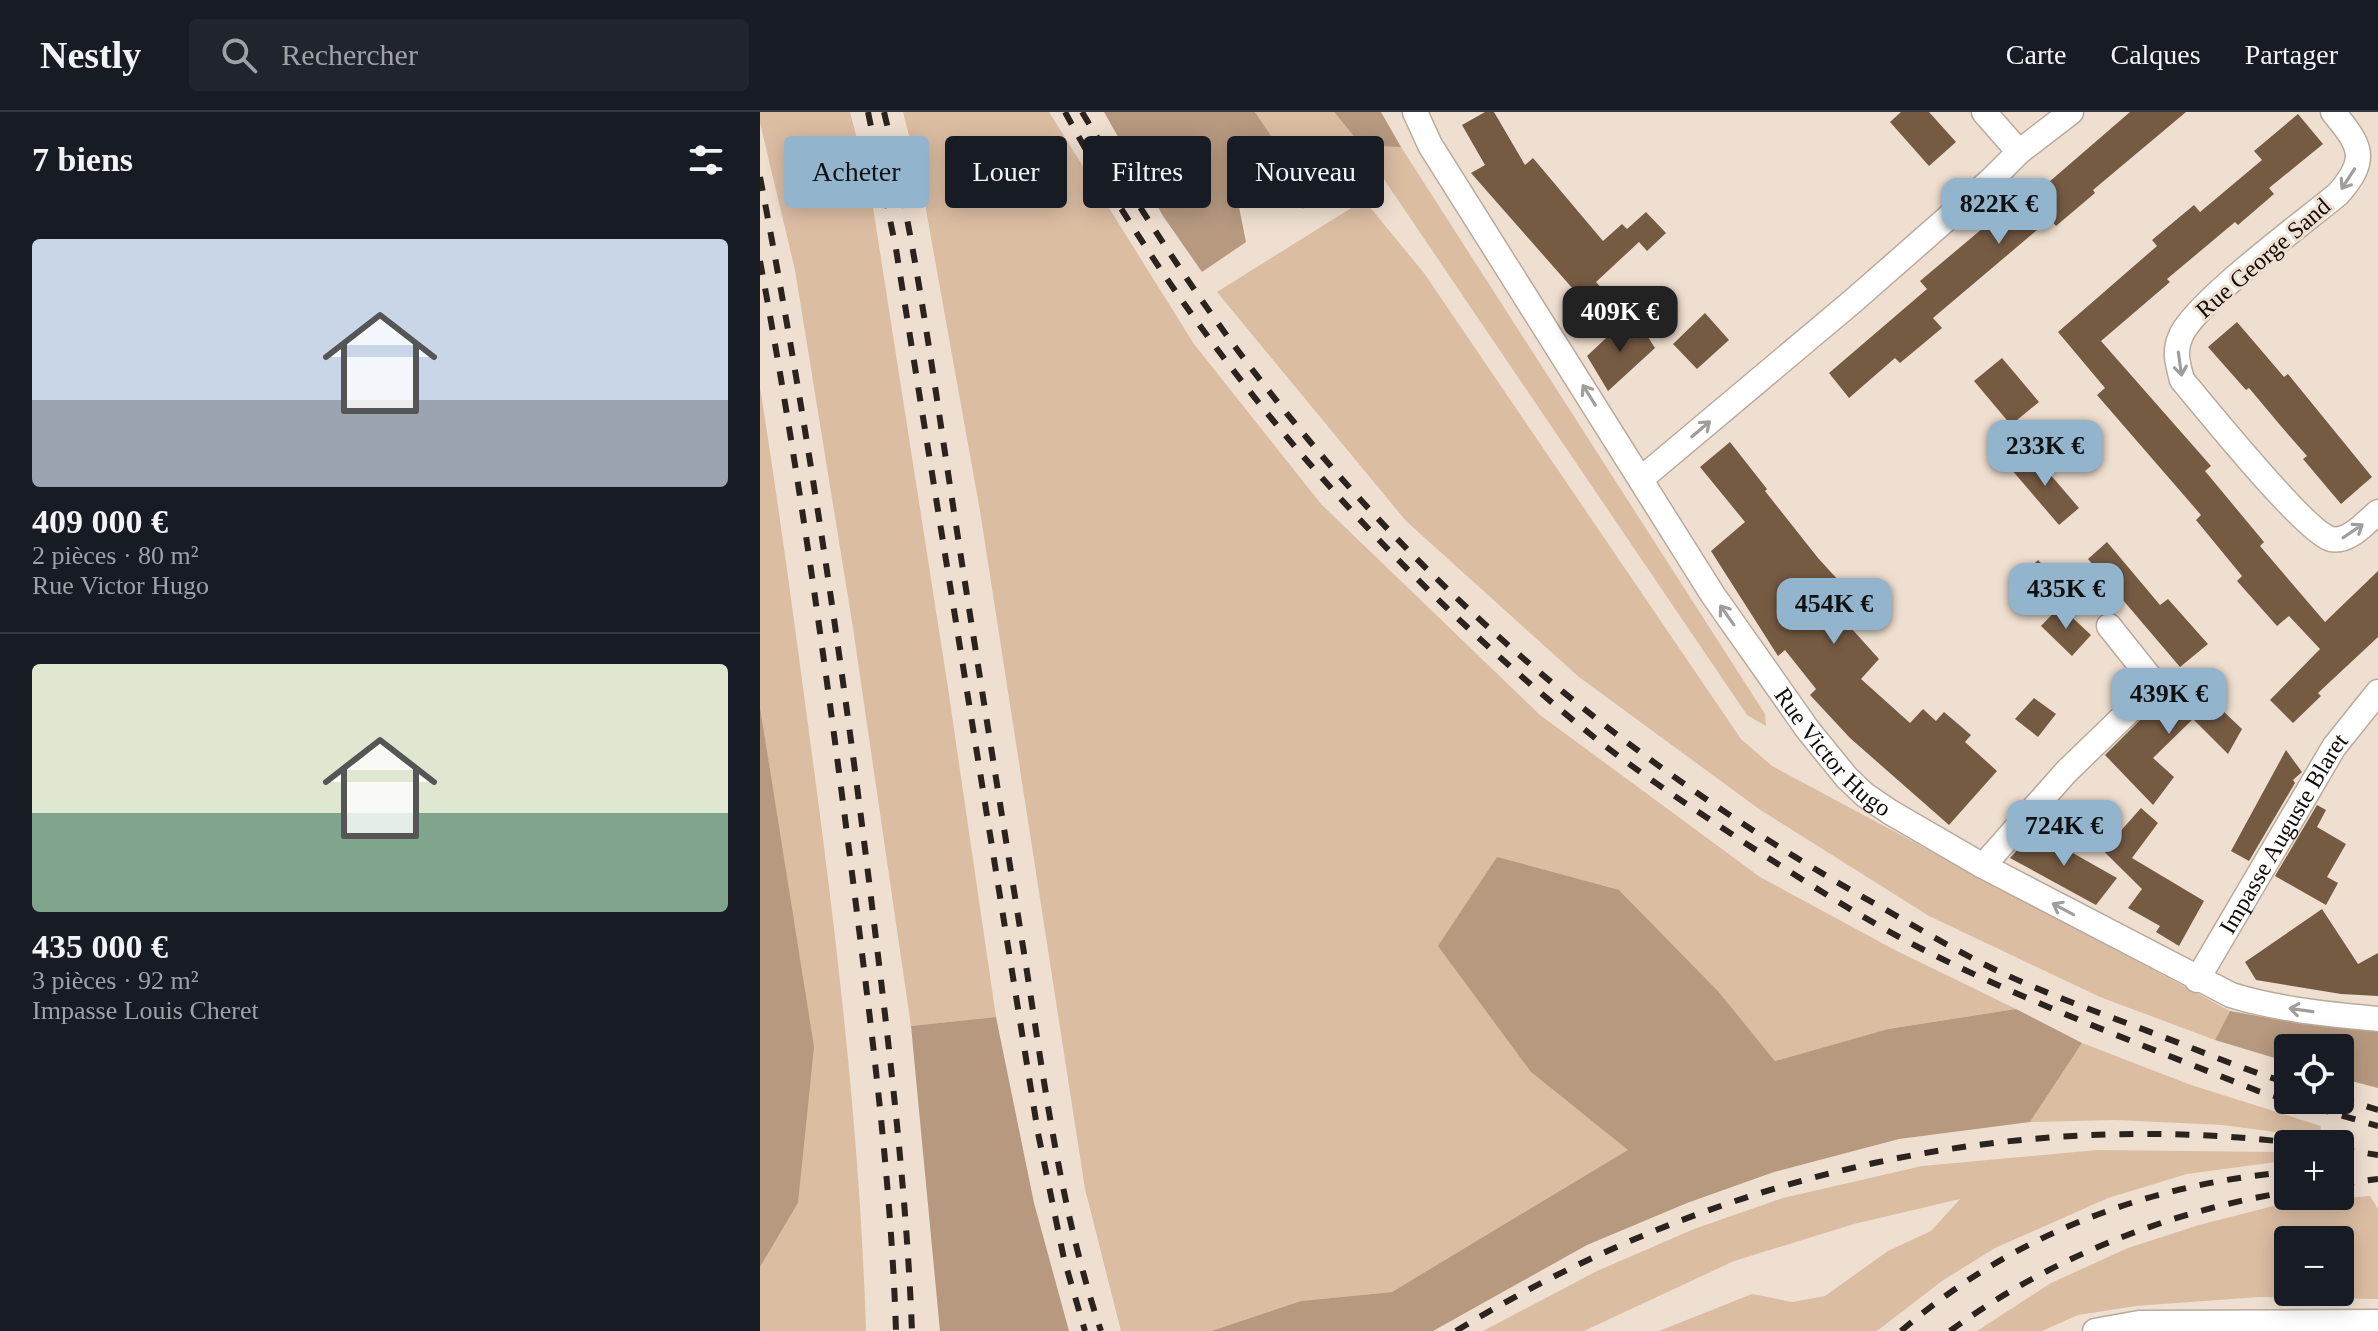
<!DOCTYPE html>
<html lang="fr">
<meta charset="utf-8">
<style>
body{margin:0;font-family:"Times New Roman",serif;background:#20242c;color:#f1f3f6;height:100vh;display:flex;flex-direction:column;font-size:30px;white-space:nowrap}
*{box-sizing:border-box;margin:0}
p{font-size:26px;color:#9ea1a6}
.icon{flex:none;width:44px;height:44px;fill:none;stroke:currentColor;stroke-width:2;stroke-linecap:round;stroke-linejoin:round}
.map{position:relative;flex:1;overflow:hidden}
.side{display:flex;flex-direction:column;background:#171b24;width:760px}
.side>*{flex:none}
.banner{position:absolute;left:24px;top:24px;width:760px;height:72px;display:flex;gap:16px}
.tools{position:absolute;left:1514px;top:922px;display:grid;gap:16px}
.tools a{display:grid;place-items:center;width:80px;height:80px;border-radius:8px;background:#171b24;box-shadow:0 4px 20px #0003;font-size:40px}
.price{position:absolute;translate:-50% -68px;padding:0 18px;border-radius:16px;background:#93b4cd;color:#111;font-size:26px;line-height:52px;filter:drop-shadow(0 2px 4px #0008)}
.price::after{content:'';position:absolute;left:50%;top:48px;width:24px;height:18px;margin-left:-12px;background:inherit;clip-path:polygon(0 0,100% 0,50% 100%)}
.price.current{background:#222;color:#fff}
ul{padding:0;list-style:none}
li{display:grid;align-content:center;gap:16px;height:424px;padding:0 32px}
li+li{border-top:2px solid #363941}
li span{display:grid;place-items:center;height:248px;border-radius:8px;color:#555}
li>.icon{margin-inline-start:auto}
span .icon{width:144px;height:144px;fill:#fffc;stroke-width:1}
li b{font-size:34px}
h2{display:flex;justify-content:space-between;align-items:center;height:96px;padding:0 32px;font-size:34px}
.chip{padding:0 28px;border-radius:8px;background:#171b24;box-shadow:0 4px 20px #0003;font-size:28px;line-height:72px}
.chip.current{background:#93b4cd;color:#111}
header{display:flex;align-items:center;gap:48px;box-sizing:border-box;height:112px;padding:0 40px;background:#171b24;border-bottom:2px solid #363941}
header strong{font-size:38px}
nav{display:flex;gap:44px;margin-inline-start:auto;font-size:28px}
.search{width:560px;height:72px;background:#20242c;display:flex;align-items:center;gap:20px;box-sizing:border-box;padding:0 28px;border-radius:8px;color:#9ea1a6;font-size:30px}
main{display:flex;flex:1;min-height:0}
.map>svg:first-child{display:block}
.green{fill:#dbbda2;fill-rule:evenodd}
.forest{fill:#b6997f}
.building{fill:#765b43}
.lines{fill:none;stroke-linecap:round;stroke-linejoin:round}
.minor-casing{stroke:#b9aa9c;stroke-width:27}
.minor{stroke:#fff;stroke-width:24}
.rail{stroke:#2a231e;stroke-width:6;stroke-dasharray:14 14;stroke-linecap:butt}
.oneway{stroke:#a09e9c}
.labels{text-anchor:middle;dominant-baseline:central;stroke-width:6;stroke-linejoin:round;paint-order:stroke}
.street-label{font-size:24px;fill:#120c08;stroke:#efdfd0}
</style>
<header>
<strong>Nestly</strong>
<div class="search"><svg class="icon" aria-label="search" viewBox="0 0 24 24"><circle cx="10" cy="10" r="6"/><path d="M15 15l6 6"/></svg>Rechercher</div>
<nav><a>Carte</a><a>Calques</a><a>Partager</a></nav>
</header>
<main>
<section class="side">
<h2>7 biens<svg class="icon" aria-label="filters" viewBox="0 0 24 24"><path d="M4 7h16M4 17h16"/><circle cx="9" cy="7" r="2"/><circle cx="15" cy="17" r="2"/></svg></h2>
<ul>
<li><span style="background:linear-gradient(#c9d6e8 65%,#9aa5b1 0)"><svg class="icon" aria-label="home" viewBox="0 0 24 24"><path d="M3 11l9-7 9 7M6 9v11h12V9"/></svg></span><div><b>409 000 €</b><p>2 pièces · 80 m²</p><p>Rue Victor Hugo</p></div></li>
<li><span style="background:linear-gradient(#dfe7d0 60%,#7fa58c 0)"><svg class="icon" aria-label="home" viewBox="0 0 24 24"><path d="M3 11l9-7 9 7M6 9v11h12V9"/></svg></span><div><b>435 000 €</b><p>3 pièces · 92 m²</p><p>Impasse Louis Cheret</p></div></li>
</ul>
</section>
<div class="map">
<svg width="1618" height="1219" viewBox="0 0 1618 1219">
<rect width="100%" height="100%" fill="#efdfd0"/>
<g class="green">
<path d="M0 0H90L110 76 188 576 236 905 151 914 93 516 35 158 0 11Z"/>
<path d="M143 0H289L434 232 561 392 780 603 1000 765 1133 837 1256 897 1128 917 1015 949 958 879 859 778 771 960 869 1038 745 1114 632 1180 541 1189 451 1219H361L325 1077 220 399 161 70Z"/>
<path d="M495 0H574L602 34 641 35 1005 602 1006 614 987 603 602 35 577 72 543 97 508 77 520 37Z"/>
<path d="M604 88 664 161 981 627 1012 654 1470 899 1455 928 1340 885 1169 804 999 697 819 565 646 409 457 180Z"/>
<path d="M0 275C19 395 35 515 51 635 77 829 100 1023 106 1219H0V1155L38 1091 10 660 0 595Z"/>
<path d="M1322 931 1431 973 1561 1014 1559 1026 1463 1013 1355 1008 1270 1010Z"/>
<path d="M1337 1038 1517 1040 1516 1050 1427 1062 1348 1086 1235 1136 1182 1169 1117 1219H899L992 1182 1032 1190 1065 1184 1128 1139 1171 1119 1200 1087 1094 1112 974 1149 824 1219H723L837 1159 934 1117 1023 1086 1162 1054Z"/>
<path d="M1610 1084 1618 1097V1187L1499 1185 1376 1194 1318 1203 1282 1219H1217L1291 1171 1368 1136 1439 1113 1525 1091ZM1528 1128H1580V1180H1528Z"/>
</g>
<g class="forest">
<path d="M344 0H495L520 37 508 77 479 95 486 130 442 160 403 104Z"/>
<path d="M574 0H621L641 35 602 34Z"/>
<path d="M0 595 54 935 38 1091 0 1155Z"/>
<path d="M737 745 859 778 958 879 1015 949 1128 917 1256 897 1322 931 1270 1010 1139 1027 1014 1060 927 1091 827 1133 673 1219H451L541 1189 632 1180 868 1038 771 960 678 834Z"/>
<path d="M1470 899 1542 912 1618 918V976L1580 966V936H1528V950L1455 928Z"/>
<path d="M236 905 274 1091 309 1219H180L151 914Z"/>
</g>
<g class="building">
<path d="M725 0H734L765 53 773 46 843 129 862 112 867 117 886 100 906 121 887 139 879 130 836 170 844 179 828 194 711 61 725 53 702 13Z"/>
<path d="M1141 0H1169L1196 30 1169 54 1130 10Z"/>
<path d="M1370 0H1426L1333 78 1335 81 1296 114 1290 107 1173 206 1182 216 1140 251 1135 246 1089 286 1069 261 1167 177 1160 169 1254 90 1259 96Z"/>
<path d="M1538 2 1563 32 1509 76 1514 82 1478 113 1475 110 1407 167 1410 170 1341 229 1451 354 1445 359 1504 430 1500 434 1565 510 1618 459V525L1558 581 1561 584 1533 611 1510 588 1560 537 1529 504 1517 514 1477 469 1482 464 1436 408 1441 403 1337 283 1345 276 1298 220 1397 134 1392 128 1434 93 1440 100 1502 48 1494 39Z"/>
<path d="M945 201 969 228 937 257 913 232Z"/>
<path d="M1477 210 1524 265 1528 262 1612 365 1581 392 1543 347 1547 344 1520 313 1489 276 1486 278 1448 235Z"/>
<path d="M879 211 895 236 848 279 827 244 860 213 867 222Z"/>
<path d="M1242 246 1279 290 1251 313 1214 269Z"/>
<path d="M970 330 1007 377 1005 379 1058 446 1090 481 1073 496 1119 547 1101 567 1150 611 1163 597 1176 609 1184 600 1211 623 1205 630 1237 659 1189 713 1090 626 1050 583 1056 577 1025 538 1018 544 951 439 985 410 940 355Z"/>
<path d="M1270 339 1319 396 1299 413 1251 357Z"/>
<path d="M1347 430 1400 493 1408 487 1448 532 1420 555 1328 447Z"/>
<path d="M1278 448 1297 468 1279 485 1260 466Z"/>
<path d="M1300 494 1331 523 1312 544 1281 514Z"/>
<path d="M1425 563 1482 617 1468 642 1433 607 1393 646 1414 665 1393 693 1345 643Z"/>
<path d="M1274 586 1296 602 1278 625 1255 607Z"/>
<path d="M1526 638 1542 660 1533 668 1535 671 1489 749 1471 739Z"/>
<path d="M1307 692 1358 722 1381 696 1398 711 1372 746 1444 789 1419 834 1396 820 1400 814 1368 796 1382 777 1302 698Z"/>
<path d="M1557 693 1566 698 1557 715 1586 732 1567 765 1578 771 1566 793 1515 764Z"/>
<path d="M1274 719 1357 766 1336 793 1250 746Z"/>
<path d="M1562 797 1598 852 1618 841V884L1581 882 1496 868 1485 850Z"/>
</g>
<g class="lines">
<defs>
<g id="minor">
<path id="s1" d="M655 0 670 33 953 483 1048 618 1087 666 1105 683 1130 700 1223 754 1471 883C1519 898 1569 902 1618 907"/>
<path d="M1224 0 1259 40"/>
<path d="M1573 0C1600 33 1610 46 1578 82 1547 108 1430 194 1420 226 1414 240 1418 253 1422 268 1445 295 1545 420 1571 427 1589 431 1606 410 1618 400"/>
<path d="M881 367 1093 189 1231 68 1259 40 1311 0"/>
<path d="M1223 754 1306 660 1396 573 1349 514"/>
<path id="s2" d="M1437 868 1574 635 1618 580"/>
<path d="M1335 1219 1379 1211 1618 1210"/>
</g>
</defs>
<use href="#minor" class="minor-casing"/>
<use href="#minor" class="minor"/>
<g class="rail">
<path d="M108 0 136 137 278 1021 304 1147 325 1219"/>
<path d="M124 0C154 123 171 249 190 374 214 530 239 685 264 841 284 967 300 1098 341 1219"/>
<path d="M305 0C437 243 620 453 835 626 883 664 934 697 985 731 1043 768 1101 806 1162 837 1271 892 1385 934 1498 979L1528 988"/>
<path d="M322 0C386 108 453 212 533 309 694 508 896 670 1119 794 1167 821 1216 851 1267 872 1308 890 1351 905 1393 921 1438 938 1482 957 1528 971"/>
<path d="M0 65C45 299 80 533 109 769 127 918 146 1068 152 1219"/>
<path d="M0 149C38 352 66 556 92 761 111 913 131 1066 136 1219"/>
<path d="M1580 986 1618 998"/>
<path d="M1528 988 1618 1014"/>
<path d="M1580 1037 1618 1043"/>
<path d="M1580 1072 1618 1067"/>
<path d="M696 1219C948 1065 1247 994 1542 1032"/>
<path d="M1141 1219C1251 1124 1384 1073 1528 1060"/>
<path d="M1190 1219C1288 1147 1408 1099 1528 1080"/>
</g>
</g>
<defs><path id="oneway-shaft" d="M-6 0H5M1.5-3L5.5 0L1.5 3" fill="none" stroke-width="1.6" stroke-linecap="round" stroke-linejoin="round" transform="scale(2)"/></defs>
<g class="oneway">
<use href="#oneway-shaft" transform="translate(1588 67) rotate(123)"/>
<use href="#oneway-shaft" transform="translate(1420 252) rotate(82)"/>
<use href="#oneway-shaft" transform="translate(829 283) rotate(-122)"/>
<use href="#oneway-shaft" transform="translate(941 317) rotate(-40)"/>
<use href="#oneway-shaft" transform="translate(1593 419) rotate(-34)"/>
<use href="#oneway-shaft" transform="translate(967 503) rotate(-125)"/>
<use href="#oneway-shaft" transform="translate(1303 797) rotate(-152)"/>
<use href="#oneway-shaft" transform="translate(1541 898) rotate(-172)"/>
</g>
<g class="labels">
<g class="street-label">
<text transform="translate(1503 146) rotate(-41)">Rue George Sand</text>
<text stroke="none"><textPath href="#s1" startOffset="766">Rue Victor Hugo</textPath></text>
<text stroke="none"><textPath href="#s2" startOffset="170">Impasse Auguste Blaret</textPath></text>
</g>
</g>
</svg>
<div class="tools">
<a><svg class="icon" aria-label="locate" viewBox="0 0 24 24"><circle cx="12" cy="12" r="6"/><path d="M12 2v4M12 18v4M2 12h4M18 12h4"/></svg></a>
<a>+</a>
<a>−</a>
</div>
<b class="price" style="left:1239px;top:134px">822K €</b>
<b class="price current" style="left:860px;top:242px">409K €</b>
<b class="price" style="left:1285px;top:376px">233K €</b>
<b class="price" style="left:1306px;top:519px">435K €</b>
<b class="price" style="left:1074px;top:534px">454K €</b>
<b class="price" style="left:1409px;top:624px">439K €</b>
<b class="price" style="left:1304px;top:756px">724K €</b>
<div class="banner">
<a class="chip current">Acheter</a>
<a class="chip">Louer</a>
<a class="chip">Filtres</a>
<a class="chip">Nouveau</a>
</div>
</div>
</main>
